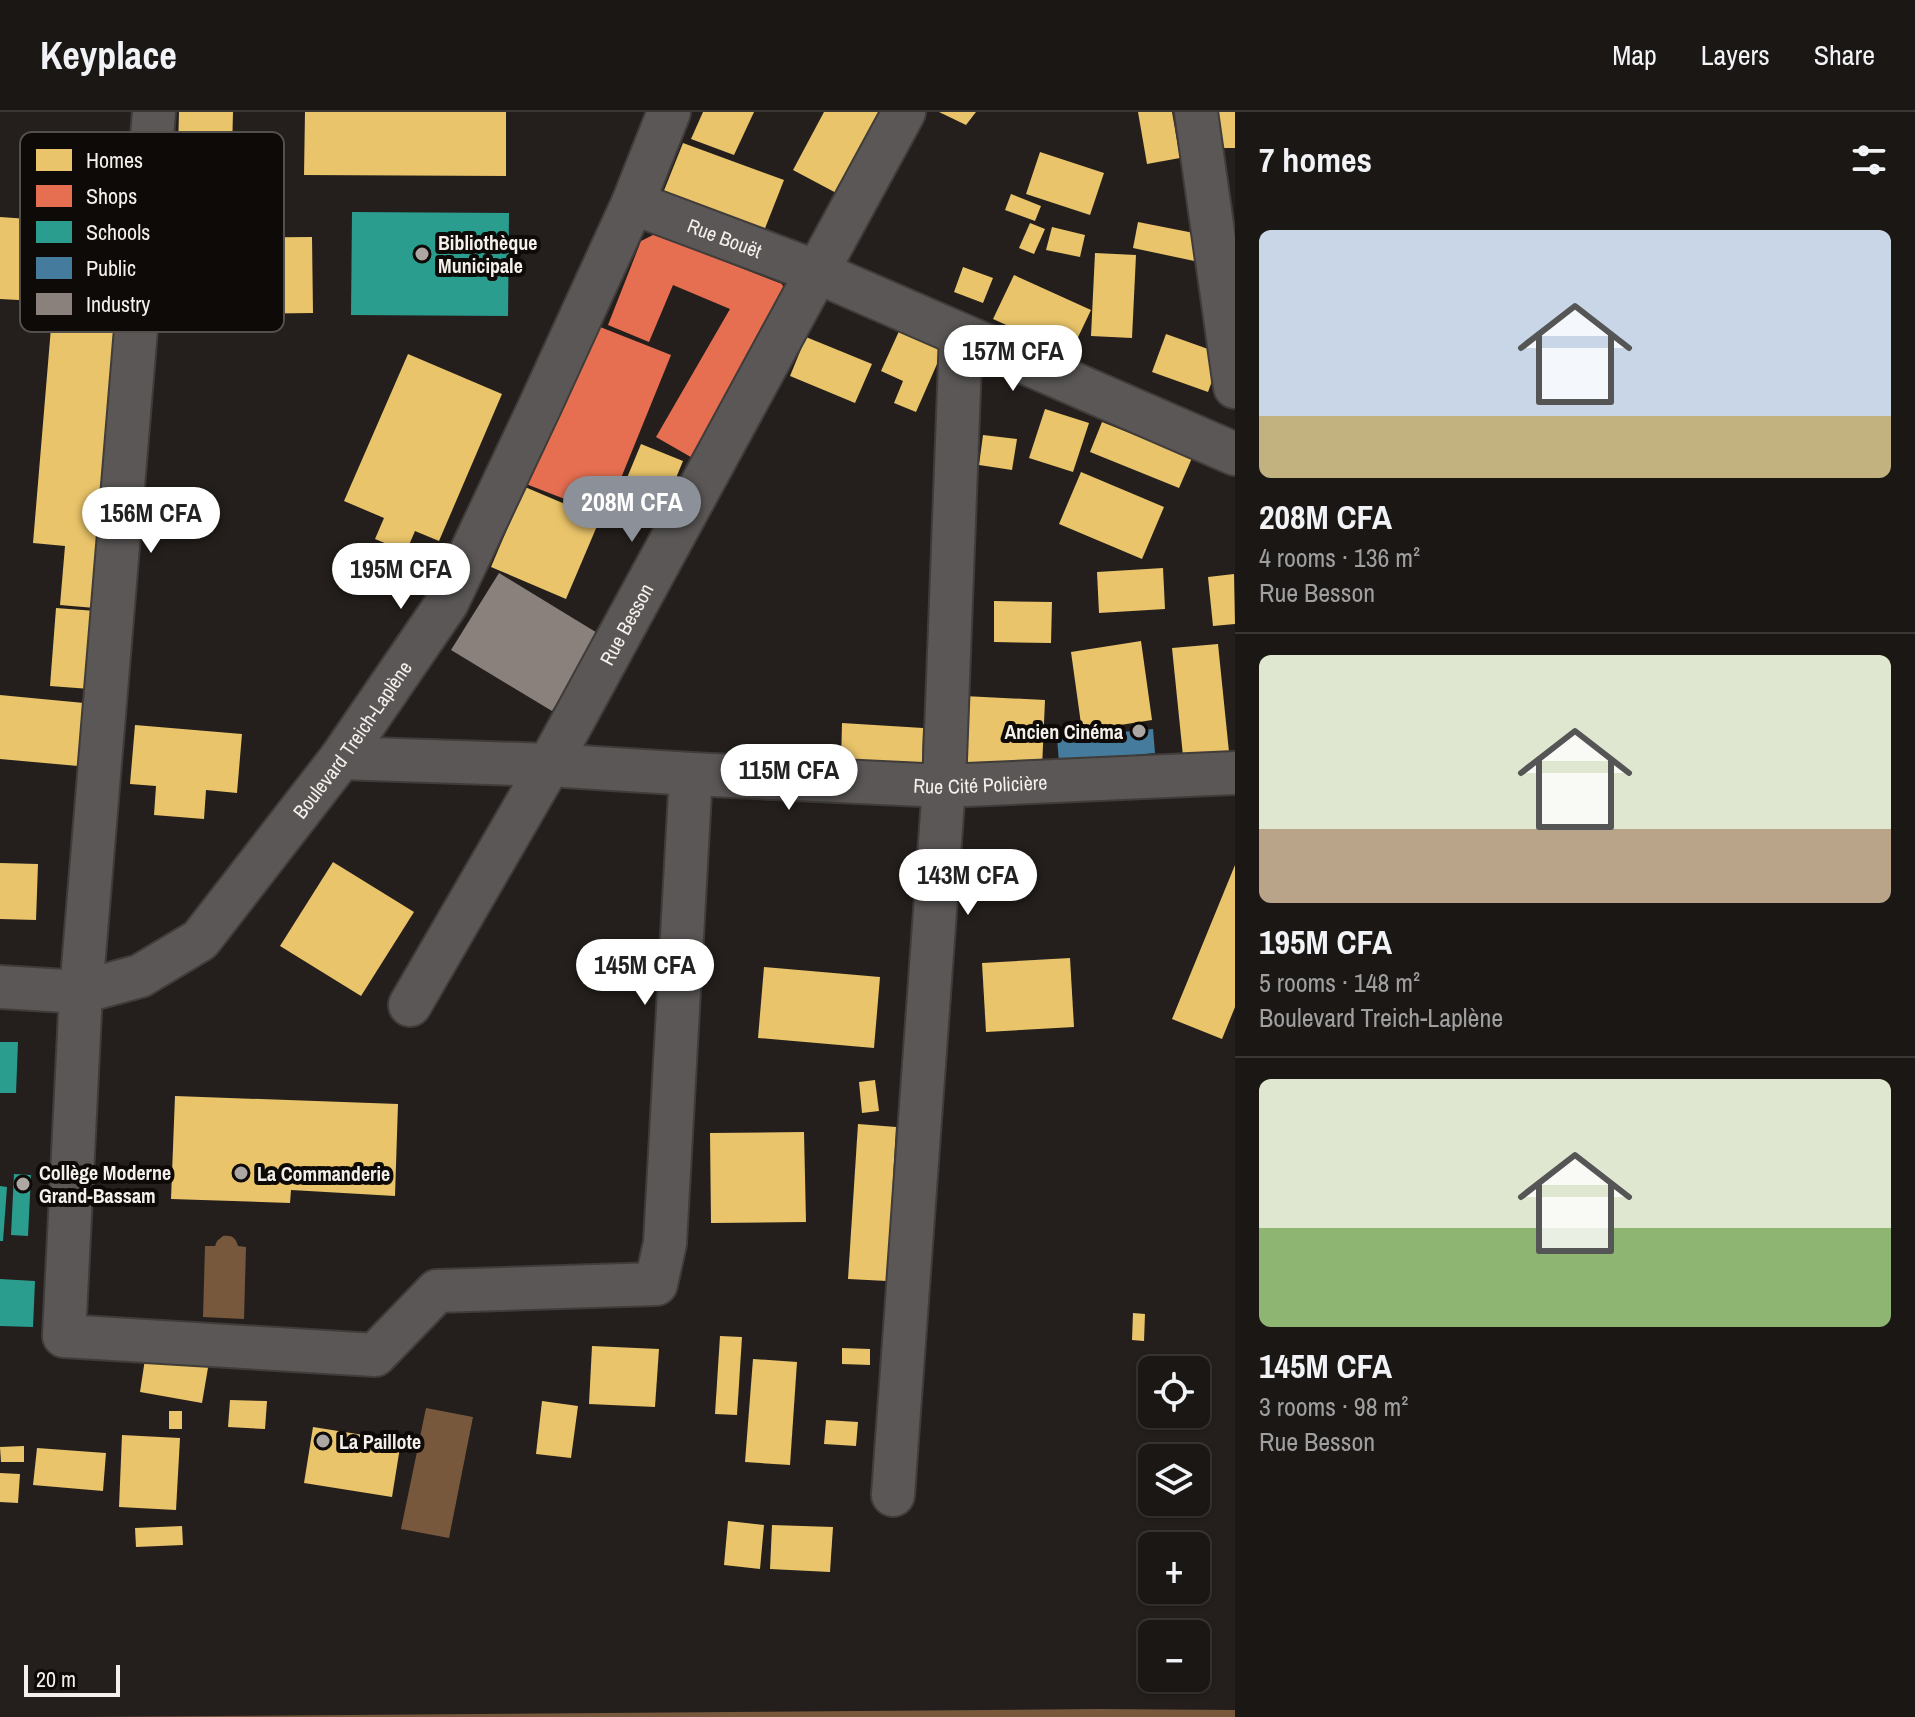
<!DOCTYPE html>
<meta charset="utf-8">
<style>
body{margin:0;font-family:"Archivo Narrow",sans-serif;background:#282422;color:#f1f3f6;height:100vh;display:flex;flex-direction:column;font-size:30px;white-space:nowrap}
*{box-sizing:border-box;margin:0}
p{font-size:26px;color:#a09fa0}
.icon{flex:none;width:44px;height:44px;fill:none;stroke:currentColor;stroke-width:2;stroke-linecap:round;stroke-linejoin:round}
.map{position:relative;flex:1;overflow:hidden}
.drawer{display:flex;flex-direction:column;background:#1b1715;width:680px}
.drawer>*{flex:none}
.tools{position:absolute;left:1138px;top:1244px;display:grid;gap:16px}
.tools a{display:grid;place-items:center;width:72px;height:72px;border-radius:12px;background:#1b1715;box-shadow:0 2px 6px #0004,0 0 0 2px #393634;font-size:40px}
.scale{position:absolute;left:24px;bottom:20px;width:96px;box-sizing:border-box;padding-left:8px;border:4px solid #f5f0eb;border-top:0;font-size:22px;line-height:28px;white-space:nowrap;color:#f5f0eb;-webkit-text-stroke:6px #0d0a07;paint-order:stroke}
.price{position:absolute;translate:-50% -68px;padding:0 18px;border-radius:28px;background:#fff;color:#222;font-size:26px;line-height:52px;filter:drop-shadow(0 2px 4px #0008)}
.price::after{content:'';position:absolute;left:50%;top:48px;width:24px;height:18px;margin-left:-12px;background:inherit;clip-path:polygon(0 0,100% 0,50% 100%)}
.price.selected{background:#8c9099;color:#fff}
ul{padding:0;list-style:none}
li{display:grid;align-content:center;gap:16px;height:424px;padding:0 24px}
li+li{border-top:2px solid #393634}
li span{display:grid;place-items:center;height:248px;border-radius:12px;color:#555}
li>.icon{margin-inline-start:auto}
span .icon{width:144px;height:144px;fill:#fffc;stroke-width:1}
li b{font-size:34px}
h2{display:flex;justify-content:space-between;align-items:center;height:96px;padding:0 24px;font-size:34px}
header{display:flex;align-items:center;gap:48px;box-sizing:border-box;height:112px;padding:0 40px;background:#1b1715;border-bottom:2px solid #393634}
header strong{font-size:38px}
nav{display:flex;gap:44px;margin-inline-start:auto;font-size:28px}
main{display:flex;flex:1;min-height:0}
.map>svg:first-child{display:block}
.water{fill:#77583c}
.homes{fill:#e9c46a}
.shops{fill:#e76f51}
.schools{fill:#2a9d8f}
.public{fill:#457b9d}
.industry{fill:#8a817c}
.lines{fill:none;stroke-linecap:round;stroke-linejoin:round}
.minor-casing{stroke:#403c3a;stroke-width:46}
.minor{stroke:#5a5756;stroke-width:42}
.poi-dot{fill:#aca7a3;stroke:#0d0a07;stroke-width:3}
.labels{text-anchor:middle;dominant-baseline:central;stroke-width:8;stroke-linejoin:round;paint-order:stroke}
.street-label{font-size:20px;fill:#f5f0eb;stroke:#0d0a07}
.poi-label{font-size:20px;font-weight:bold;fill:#f5f0eb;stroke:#0d0a07;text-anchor:start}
.key{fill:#0d0a07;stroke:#534f4b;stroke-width:2}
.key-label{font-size:22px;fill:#f5f0eb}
</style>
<header>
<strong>Keyplace</strong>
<nav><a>Map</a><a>Layers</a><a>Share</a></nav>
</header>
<main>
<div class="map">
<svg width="1235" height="1605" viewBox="0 0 1235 1605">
<rect width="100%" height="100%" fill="#241f1c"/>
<g class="water">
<path d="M223 1124C232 1123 236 1126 238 1134L246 1135 244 1207 203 1205 205 1134H215L217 1129Z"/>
<path d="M426 1296 473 1305 449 1426 401 1417Z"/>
<path d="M1098 1597 1235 1598V1605H82Z"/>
</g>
<g class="homes">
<path d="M179 0H233L232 37 178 36Z"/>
<path d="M305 0H506V64L304 63Z"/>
<path d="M703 0H754L734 43 691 27Z"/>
<path d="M824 0H885L840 83 793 58Z"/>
<path d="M939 0H976L966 13Z"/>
<path d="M1138 0H1172L1180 46 1147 52Z"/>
<path d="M1206 0H1235V36H1207Z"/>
<path d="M683 31 784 68 762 124 661 86Z"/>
<path d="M1040 40 1104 61 1090 103 1026 82Z"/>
<path d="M1011 82 1041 94 1035 109 1005 98Z"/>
<path d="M0 105 43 108 37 189 0 187Z"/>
<path d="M60 108 127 113 95 496 60 493 65 434 33 431Z"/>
<path d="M1138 110 1204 123 1199 150 1133 136Z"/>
<path d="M1030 111 1045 117 1034 142 1019 136Z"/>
<path d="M1052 115 1085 123 1080 145 1046 138Z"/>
<path d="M312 125 313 201 166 203 165 126Z"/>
<path d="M1095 141 1136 143 1132 226 1091 224Z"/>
<path d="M963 155 993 166 983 191 954 180Z"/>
<path d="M1014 163 1091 198 1070 242 993 207Z"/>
<path d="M900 217 944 236 916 300 894 291 903 269 881 259Z"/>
<path d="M1166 222 1222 242 1208 280 1152 260Z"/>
<path d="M806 225 872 252 855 291 790 264Z"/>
<path d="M408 242 502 282 439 429 415 419 406 440 375 427 384 406 344 389Z"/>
<path d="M1045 297 1089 311 1073 360 1029 346Z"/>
<path d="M1102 310 1192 346 1179 376 1090 340Z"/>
<path d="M983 323 1017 327 1012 358 979 353Z"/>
<path d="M641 332 683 349 659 407 617 390Z"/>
<path d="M1081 360 1164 395 1142 447 1059 412Z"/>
<path d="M525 375 600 407 566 487 491 455Z"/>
<path d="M1163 456 1165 497 1099 501 1097 460Z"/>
<path d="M1234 462 1235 512 1213 514 1208 465Z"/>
<path d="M994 489 1052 490 1051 531 994 530Z"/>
<path d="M56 496 96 499 90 577 50 574Z"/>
<path d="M1141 529 1152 608 1082 619 1071 540Z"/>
<path d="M1218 532 1229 640 1183 644 1172 536Z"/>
<path d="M0 583 84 591 78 654 0 647Z"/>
<path d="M964 584 1045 588 1042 656 961 653Z"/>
<path d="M842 611 923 616 922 657 841 652Z"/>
<path d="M135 613 242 622 237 681 206 678 204 707 154 703 156 674 130 672Z"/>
<path d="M333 750 414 800 361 884 280 834Z"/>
<path d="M0 751 38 752 36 808 0 807Z"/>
<path d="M1235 753V895L1222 927 1172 907Z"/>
<path d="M1070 846 1074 915 986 920 982 851Z"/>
<path d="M764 855 880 865 874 936 758 926Z"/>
<path d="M875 968 879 999 862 1001 859 970Z"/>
<path d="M175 984 398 992 395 1084 291 1078 290 1091 171 1087Z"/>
<path d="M858 1012 896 1015 887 1169 848 1167Z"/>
<path d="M804 1020 806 1110 711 1111 710 1021Z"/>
<path d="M1133 1201 1145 1202 1144 1229 1132 1228Z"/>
<path d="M720 1224 742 1225 737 1303 715 1302Z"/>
<path d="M147 1234 210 1244 202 1291 140 1280Z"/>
<path d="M592 1234 659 1237 655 1295 589 1292Z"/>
<path d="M842 1236 870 1237V1253L842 1252Z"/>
<path d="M753 1247 797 1250 790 1353 745 1350Z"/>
<path d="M230 1288 267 1289 265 1317 228 1315Z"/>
<path d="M542 1289 578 1294 571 1346 536 1342Z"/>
<rect x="169" y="1299" width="13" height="18"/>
<path d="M826 1308 858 1310 856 1334 824 1332Z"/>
<path d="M313 1315 401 1329 392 1385 304 1371Z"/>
<path d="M122 1323 180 1326 176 1398 119 1395Z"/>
<path d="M24 1334V1350H1L0 1335Z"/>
<path d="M37 1336 106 1341 103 1379 33 1373Z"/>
<path d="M0 1361 20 1362 18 1391 0 1390Z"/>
<path d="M728 1409 764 1413 760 1457 724 1453Z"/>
<path d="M772 1413 833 1415 830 1460 770 1457Z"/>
<path d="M182 1414 183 1433 136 1435 135 1416Z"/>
</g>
<g class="shops">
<path d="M655 122 782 172 787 185 696 348 656 325 730 197 673 173 649 230 608 213 641 129Z"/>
<path d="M590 211 671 243 606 403 526 372Z"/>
</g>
<g class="schools">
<path d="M352 100 509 101 508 204 351 203Z"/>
<path d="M0 930H18L16 981H0Z"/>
<path d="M14 1062 31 1063 28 1124 11 1123Z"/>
<path d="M0 1074 7 1075 3 1129H0Z"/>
<path d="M0 1167 35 1169 33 1215 0 1214Z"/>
</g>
<path class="public" d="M1153 617 1155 641 1059 650 1057 626Z"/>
<path class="industry" d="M499 461 599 522 552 599 451 538Z"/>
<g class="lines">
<defs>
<g id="minor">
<path d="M154 0 81 880 64 1224 375 1243 437 1179 656 1172 665 1131 691 662"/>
<path d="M1196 0 1235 275"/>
<path id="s1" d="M633 91 817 160 1235 342"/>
<path id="s2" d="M341 646 549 653 691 662 944 674 1235 661"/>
<path id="s3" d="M0 875 81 880 140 864 200 828 341 646 447 491 540 294 633 91 669 0"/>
<path id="s4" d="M410 893 549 653 904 0"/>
<path d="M893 1383 944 674 961 223"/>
</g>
</defs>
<use href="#minor" class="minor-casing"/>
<use href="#minor" class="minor"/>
</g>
<g class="poi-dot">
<circle cx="422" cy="142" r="8"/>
<circle cx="1139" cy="619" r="8"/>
<circle cx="241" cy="1061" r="8"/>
<circle cx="23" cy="1072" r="8"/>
<circle cx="323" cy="1329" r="8"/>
</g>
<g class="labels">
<g class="street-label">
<text stroke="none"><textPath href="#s1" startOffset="98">Rue Bouët</textPath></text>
<text stroke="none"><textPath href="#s4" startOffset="438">Rue Besson</textPath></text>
<text stroke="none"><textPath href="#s3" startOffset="464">Boulevard Treich-Laplène</textPath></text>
<text stroke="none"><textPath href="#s2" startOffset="640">Rue Cité Policière</textPath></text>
</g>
<g class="poi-label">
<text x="438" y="130">Bibliothèque<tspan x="438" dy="23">Municipale</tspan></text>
<text x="1123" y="619" text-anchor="end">Ancien Cinéma</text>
<text x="39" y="1060">Collège Moderne<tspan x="39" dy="23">Grand-Bassam</tspan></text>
<text x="257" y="1061">La Commanderie</text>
<text x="339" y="1329">La Paillote</text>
</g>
</g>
<rect x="20" y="20" width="264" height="200" rx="12" class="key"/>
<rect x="36" y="37" width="36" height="22" fill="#e9c46a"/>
<rect x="36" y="73" width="36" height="22" fill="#e76f51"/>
<rect x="36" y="109" width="36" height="22" fill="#2a9d8f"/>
<rect x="36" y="145" width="36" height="22" fill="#457b9d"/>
<rect x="36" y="181" width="36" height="22" fill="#8a817c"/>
<g class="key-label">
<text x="86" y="56">Homes</text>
<text x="86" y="92">Shops</text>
<text x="86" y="128">Schools</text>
<text x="86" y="164">Public</text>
<text x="86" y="200">Industry</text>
</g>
</svg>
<div class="tools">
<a><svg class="icon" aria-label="locate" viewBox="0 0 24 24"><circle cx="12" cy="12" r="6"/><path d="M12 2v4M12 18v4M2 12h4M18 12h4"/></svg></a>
<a><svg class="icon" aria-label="layers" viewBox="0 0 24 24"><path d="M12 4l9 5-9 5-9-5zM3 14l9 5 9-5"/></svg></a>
<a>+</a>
<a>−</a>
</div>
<div class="scale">20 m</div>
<b class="price" style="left:1013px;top:281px">157M CFA</b>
<b class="price selected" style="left:632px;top:432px">208M CFA</b>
<b class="price" style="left:151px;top:443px">156M CFA</b>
<b class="price" style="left:401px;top:499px">195M CFA</b>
<b class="price" style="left:789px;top:700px">115M CFA</b>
<b class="price" style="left:968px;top:805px">143M CFA</b>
<b class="price" style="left:645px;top:895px">145M CFA</b>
</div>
<section class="drawer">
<h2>7 homes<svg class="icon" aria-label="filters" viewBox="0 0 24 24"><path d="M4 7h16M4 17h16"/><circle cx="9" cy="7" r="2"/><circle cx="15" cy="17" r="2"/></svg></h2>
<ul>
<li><span style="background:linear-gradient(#c9d6e8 75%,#c2b280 0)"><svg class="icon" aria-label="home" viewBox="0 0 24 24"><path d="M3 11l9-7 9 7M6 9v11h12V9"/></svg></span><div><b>208M CFA</b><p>4 rooms · 136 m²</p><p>Rue Besson</p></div></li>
<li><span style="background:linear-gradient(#dfe7d0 70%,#b9a48a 0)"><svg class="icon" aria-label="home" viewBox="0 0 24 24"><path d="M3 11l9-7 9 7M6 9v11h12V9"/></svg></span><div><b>195M CFA</b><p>5 rooms · 148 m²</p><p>Boulevard Treich-Laplène</p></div></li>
<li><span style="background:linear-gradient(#dfe7d0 60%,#8fb573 0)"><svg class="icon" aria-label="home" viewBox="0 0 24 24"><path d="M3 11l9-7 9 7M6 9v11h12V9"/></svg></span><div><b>145M CFA</b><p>3 rooms · 98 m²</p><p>Rue Besson</p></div></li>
</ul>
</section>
</main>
